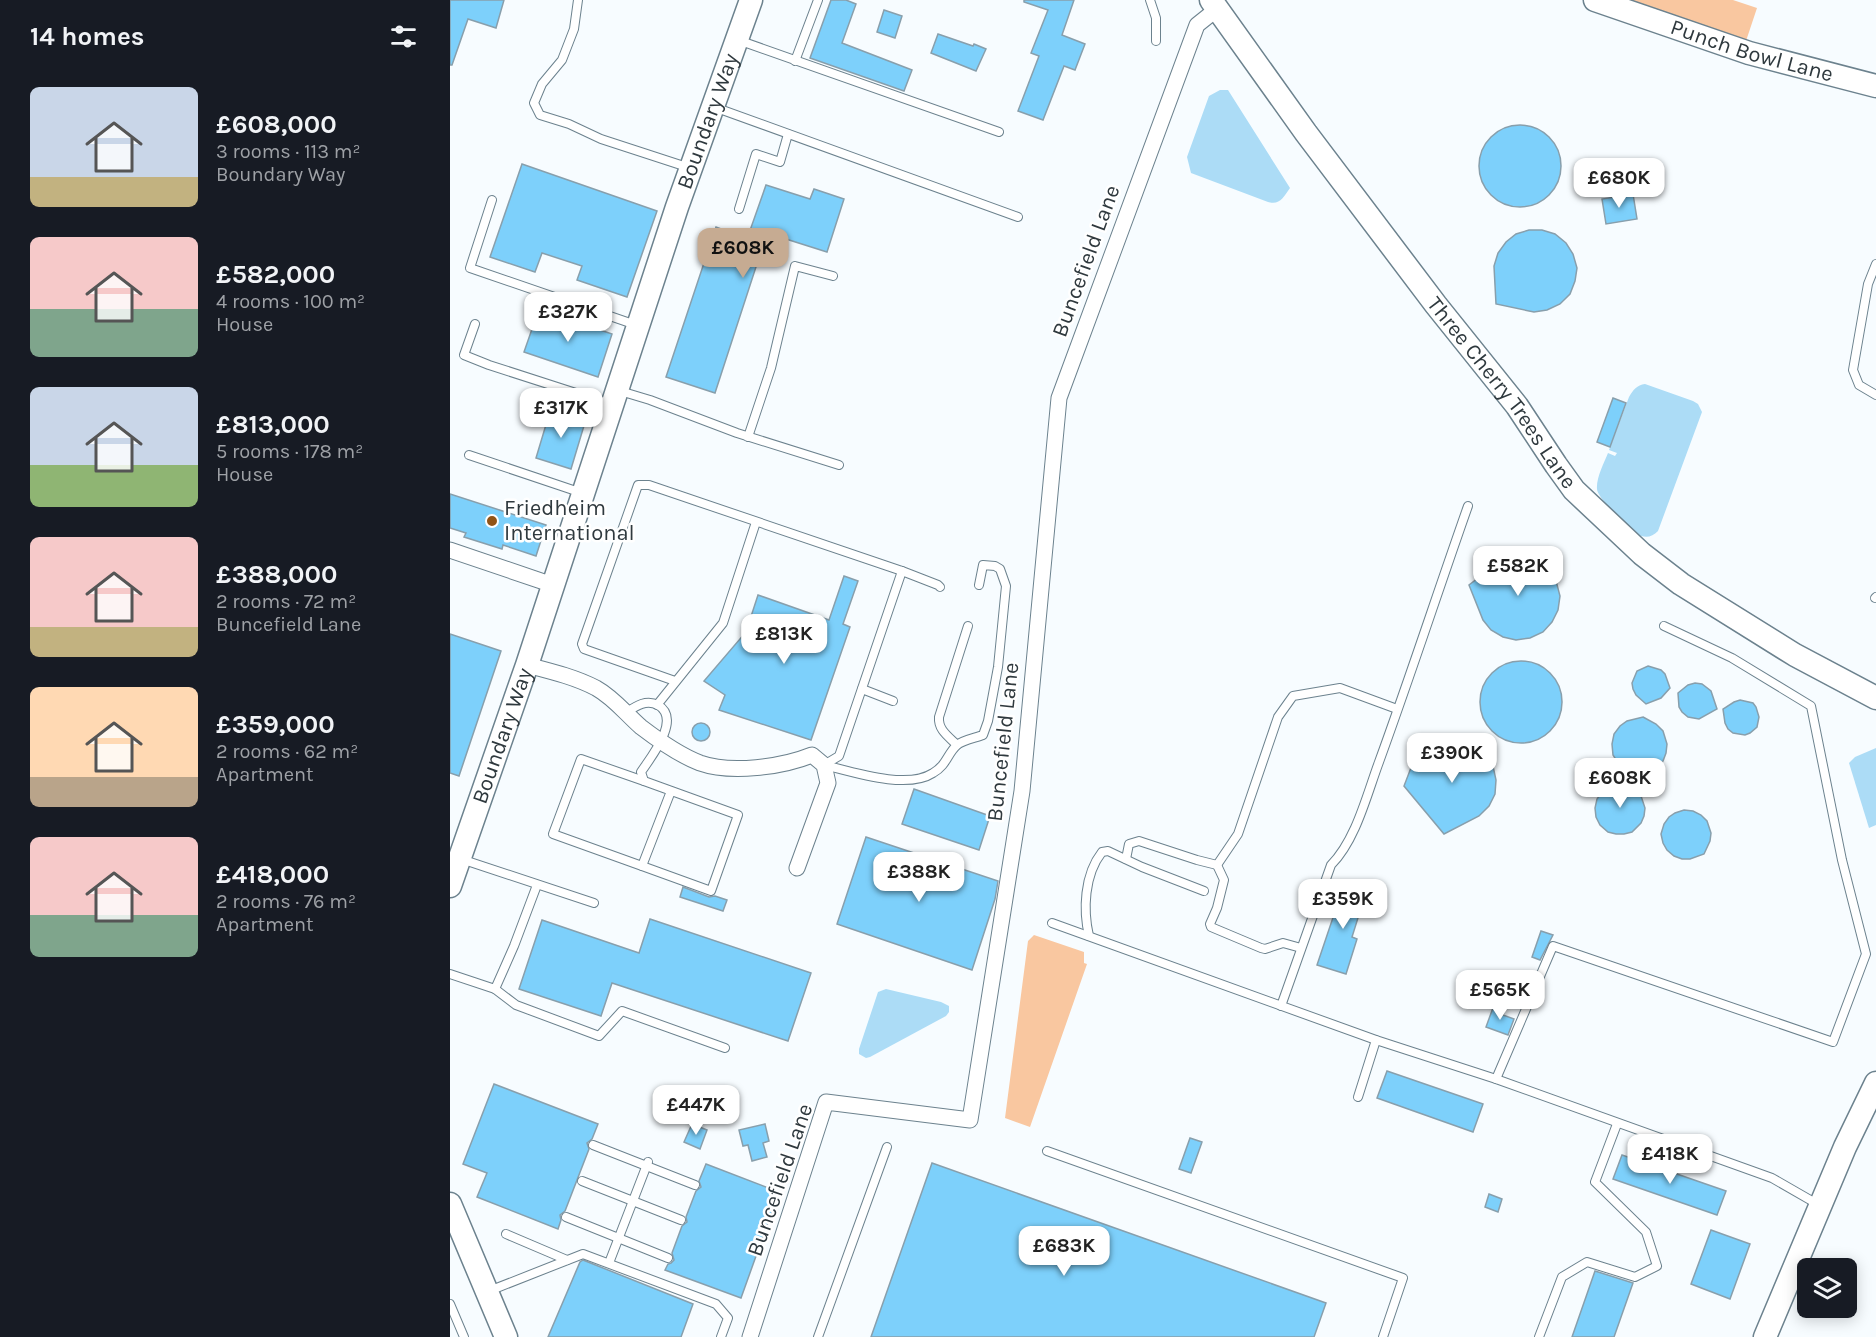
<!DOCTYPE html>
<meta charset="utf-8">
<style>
body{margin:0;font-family:Karla,sans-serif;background:#20242c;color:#f1f3f6;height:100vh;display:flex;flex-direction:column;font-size:22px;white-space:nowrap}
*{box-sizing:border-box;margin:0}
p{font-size:20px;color:#9ea1a6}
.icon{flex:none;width:33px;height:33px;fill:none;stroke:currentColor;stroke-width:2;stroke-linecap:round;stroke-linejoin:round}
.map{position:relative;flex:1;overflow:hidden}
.drawer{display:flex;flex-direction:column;background:#171b24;width:450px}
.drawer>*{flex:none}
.fabs{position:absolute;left:1347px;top:1258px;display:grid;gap:12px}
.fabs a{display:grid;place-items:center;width:60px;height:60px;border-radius:9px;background:#171b24;box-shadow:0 3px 15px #0003;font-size:30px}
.price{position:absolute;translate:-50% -51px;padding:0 14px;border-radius:12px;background:#fff;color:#222;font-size:20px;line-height:39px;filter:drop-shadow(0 2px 3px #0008)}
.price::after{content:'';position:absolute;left:50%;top:36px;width:18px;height:14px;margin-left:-9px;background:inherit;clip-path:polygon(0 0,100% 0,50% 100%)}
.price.current{background:#c6ab92;color:#111}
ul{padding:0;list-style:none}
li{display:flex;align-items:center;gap:18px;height:150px;padding:0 30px}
li span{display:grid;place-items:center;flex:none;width:168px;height:120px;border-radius:9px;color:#555}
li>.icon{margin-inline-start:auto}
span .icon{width:72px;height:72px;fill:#fffc;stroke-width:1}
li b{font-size:26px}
h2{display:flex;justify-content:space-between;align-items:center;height:72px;padding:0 30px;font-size:26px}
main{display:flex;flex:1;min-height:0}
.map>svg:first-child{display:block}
.green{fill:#f9c7a0}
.water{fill:#acdcf6}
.building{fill:#7dd0fb;stroke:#889fac;stroke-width:1.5}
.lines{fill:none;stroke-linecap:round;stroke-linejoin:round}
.lane-casing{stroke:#6c828e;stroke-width:10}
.street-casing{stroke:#6c828e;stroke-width:17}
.secondary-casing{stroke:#6c828e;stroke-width:25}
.lane{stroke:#fff;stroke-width:8}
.street{stroke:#fff;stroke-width:15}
.secondary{stroke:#fff;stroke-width:22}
.poi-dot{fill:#915417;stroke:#fff;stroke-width:2}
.labels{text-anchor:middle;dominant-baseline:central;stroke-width:5;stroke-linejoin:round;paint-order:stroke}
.street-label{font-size:22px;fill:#2f393e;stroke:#fff}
.poi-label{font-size:22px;fill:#2f393e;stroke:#fff;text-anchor:start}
</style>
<main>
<section class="drawer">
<h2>14 homes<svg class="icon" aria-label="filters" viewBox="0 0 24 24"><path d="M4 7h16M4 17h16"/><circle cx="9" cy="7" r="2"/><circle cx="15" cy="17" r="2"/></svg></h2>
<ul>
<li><span style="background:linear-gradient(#c9d6e8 75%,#c2b280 0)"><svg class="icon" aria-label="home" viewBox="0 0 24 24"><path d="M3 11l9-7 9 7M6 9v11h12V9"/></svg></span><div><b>£608,000</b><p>3 rooms · 113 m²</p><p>Boundary Way</p></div></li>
<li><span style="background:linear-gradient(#f6c9c9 60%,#7fa58c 0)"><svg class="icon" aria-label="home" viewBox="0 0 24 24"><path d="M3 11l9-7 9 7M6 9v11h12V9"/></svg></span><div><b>£582,000</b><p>4 rooms · 100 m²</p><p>House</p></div></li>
<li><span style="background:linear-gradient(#c9d6e8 65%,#8fb573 0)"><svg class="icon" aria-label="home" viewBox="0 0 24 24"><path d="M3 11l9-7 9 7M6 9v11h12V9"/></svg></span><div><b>£813,000</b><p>5 rooms · 178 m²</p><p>House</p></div></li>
<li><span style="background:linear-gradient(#f6c9c9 75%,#c2b280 0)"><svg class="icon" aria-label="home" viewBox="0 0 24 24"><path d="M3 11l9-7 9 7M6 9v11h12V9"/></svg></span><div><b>£388,000</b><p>2 rooms · 72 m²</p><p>Buncefield Lane</p></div></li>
<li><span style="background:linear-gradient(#ffd9b3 75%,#b9a48a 0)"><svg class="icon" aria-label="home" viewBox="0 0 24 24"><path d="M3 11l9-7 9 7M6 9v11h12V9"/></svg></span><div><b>£359,000</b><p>2 rooms · 62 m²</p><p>Apartment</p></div></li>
<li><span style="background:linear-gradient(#f6c9c9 65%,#7fa58c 0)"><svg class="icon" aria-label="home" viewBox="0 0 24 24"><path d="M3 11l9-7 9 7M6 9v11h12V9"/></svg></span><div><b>£418,000</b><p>2 rooms · 76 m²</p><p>Apartment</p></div></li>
</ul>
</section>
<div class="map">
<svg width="1426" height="1337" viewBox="0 0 1426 1337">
<rect width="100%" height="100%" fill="#f7fcff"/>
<g class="green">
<path d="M1169 0H1283L1307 8 1296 41Z"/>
<path d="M584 935 634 952V963L637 964 580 1127 555 1118 578 941Z"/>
</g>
<g class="water">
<path d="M770 90H778L840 188C833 198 830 205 818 202L741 173 737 157 759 96Z"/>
<path d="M1195 384 1243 401 1248 404 1252 412 1208 531C1203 536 1198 538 1191 536 1182 533 1147 498 1147 489 1146 478 1154 463 1158 453L1165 456 1167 453 1159 450 1179 397C1183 390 1187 385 1195 384Z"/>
<path d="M1426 748V825L1419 828 1399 763 1405 757Z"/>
<path d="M436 989 491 1002 499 1006V1012L496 1016 420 1057 416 1058 409 1054V1049L428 992Z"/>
</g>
<g class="building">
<path d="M0 0H54L46 28 18 19 2 65H0Z"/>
<path d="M381 0H396L406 4 392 43 462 70 454 91 360 58Z"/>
<path d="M574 0H624L612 35 635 44 625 70 614 66 593 120 568 111 589 56 581 53 598 10 574 2Z"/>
<path d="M434 10 452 16 445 38 427 32Z"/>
<path d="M488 34 523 46 524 44 536 49 526 71 481 53Z"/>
<circle cx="1070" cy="166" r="41"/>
<path d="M72 164 207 211 177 297 127 280 132 266 92 253 85 272 40 257Z"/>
<path d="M316 185 360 199 364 189 394 199 377 252 317 233 265 393 216 377 266 227 297 239Z"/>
<path d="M1183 194 1187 219 1156 224 1152 199Z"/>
<path d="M1079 230H1092L1105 234 1116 243 1123 254 1127 268 1125 281 1120 294 1110 304 1097 310 1084 312 1046 304 1044 266 1048 253 1056 242 1066 234Z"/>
<path d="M89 309 162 334 148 377 74 352Z"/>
<path d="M1163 398 1176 403 1160 447 1147 442Z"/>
<path d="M101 408 136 419 121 469 86 458Z"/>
<path d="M0 494 96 525 86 556 53 545 52 549 14 537 16 533 0 528Z"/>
<path d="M1062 558H1100L1110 596 1108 610 1102 622 1093 632 1080 638 1066 640 1053 637 1041 630 1033 620 1019 585 1049 562Z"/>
<path d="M394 576 408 581 393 624 400 627 361 740 269 710 275 695 254 681 296 632 308 595 379 620Z"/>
<path d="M0 634 51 651 9 776 0 773Z"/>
<circle cx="1071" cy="702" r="41"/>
<path d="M1198 666 1211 670 1215 674 1220 688 1211 698 1196 704 1186 695 1183 689 1182 683 1187 671Z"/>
<path d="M1245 683 1252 684 1261 691 1267 709 1249 719 1238 717 1232 712 1229 707 1228 693 1238 685Z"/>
<path d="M1290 700 1303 703 1306 707 1309 717 1307 727 1300 733 1295 735 1283 733 1278 729 1275 723 1273 709 1284 702Z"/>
<path d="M1193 717 1206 724 1213 731 1217 744 1216 753 1213 761 1203 770 1194 773H1180L1168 763 1163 755 1162 744 1164 734 1170 726 1177 721Z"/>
<circle cx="251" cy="732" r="9"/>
<path d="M998 742H1011L1024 746 1035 755 1043 766 1046 780 1045 794 1039 806 1029 816 994 834 954 786 967 752Z"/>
<path d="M1178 782 1191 796 1195 808 1194 816 1191 823 1182 832 1174 834H1166L1158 832 1150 825 1146 817 1145 808 1147 799 1153 791 1159 787Z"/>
<path d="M464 789 540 816 529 850 452 824Z"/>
<path d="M1234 810 1243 811 1251 815 1257 821 1261 833 1260 841 1254 854 1240 859H1232L1224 856 1217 850 1213 843 1211 834 1214 824 1219 817 1225 813Z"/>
<path d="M416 837 548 881 545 899 522 970 387 924Z"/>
<path d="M895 882 917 889 902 937 907 939 896 974 867 965Z"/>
<path d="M233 887 259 897 265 896 277 900 273 911 230 897Z"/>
<path d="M200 919 361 973 338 1041 162 983 151 1016 69 989 92 920 189 953Z"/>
<path d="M1091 931 1103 935 1090 960 1082 957Z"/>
<path d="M1044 1005 1055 1009 1053 1015 1064 1019 1058 1035 1036 1027Z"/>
<path d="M937 1071 1033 1104 1023 1132 927 1098Z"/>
<path d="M44 1084 148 1124 142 1139 137 1143 139 1149 115 1211 110 1215 111 1220 108 1229 27 1197 37 1173 13 1164Z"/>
<path d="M242 1124 257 1130 250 1149 234 1142Z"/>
<path d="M315 1124 319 1141 313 1143 317 1157 302 1161 298 1145 293 1146 289 1130Z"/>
<path d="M740 1138 752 1142 741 1173 729 1169Z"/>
<path d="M1172 1155 1276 1191 1267 1215 1163 1179Z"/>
<path d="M482 1163 876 1303 864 1337H421Z"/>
<path d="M256 1164 329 1192 291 1298 215 1270 218 1264 221 1263 224 1260 222 1253 232 1226 237 1222 236 1217 246 1191 251 1187 249 1181Z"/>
<path d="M1039 1194 1052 1199 1048 1212 1035 1207Z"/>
<path d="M1261 1230 1300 1244 1280 1299 1241 1284Z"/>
<path d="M133 1260 243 1304 231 1337H98L130 1262Z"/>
<path d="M1145 1271 1183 1283 1164 1337H1122Z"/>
</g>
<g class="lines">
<defs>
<g id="lane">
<path d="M128 0 124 29 112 60 92 84 84 103 90 115 119 124 151 139 240 168"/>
<path d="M700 0 706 18V41"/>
<path d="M288 40 549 132"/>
<path d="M345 61 368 0"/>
<path d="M264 107 568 217"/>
<path d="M42 200 20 268 186 325"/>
<path d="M289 209 306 154 330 162 338 134"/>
<path d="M1426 264 1418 284 1403 370 1409 385 1426 395"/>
<path d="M25 324 14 355 39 365 160 404"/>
<path d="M170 391 200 400 287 433 389 465"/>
<path d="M298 437 321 368 345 266 383 276"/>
<path d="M19 455 132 493"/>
<path d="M452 571 488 585 490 587"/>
<path d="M1425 598 1426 597"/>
<path d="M225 681 134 649 132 644 188 485H199L452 571 389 756 374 765"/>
<path d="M412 689 443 701"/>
<path d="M207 705 273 623 306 522"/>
<path d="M177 712C186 706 196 699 208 705 232 719 201 757 191 772L194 781 288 815 261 891 192 866 221 791"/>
<path d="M507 745C498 736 488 730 489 717L518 626"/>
<path d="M374 765C403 772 457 790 483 773 497 765 497 754 507 745 513 740 525 738 533 735L538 721 548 667 556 586 550 569 545 566 533 565 529 585"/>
<path d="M11 859 144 903"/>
<path d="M676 859 679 844 689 841 747 860 767 865 788 834 828 717 843 696 890 688 947 709"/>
<path d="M767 865 774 880 767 908 760 924 761 927 811 948 815 949 833 943 851 948"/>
<path d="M192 866 103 834 131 759 194 781"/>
<path d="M602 923 926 1040 1046 1079 1322 1178 1369 1205"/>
<path d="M639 936C633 910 634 875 652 852L658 851 692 867 754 891"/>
<path d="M0 974 45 989 64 946 87 885"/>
<path d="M45 989 66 1005 149 1036 172 1011 275 1048"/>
<path d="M831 1006 881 865C906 840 917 794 929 762 960 677 988 591 1018 506"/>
<path d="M1046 1079 1103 946 1383 1042 1416 954 1392 860 1361 706 1282 658 1214 626"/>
<path d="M908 1097 926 1040"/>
<path d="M143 1145 245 1185"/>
<path d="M597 1151 953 1278 933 1337"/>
<path d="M132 1181 231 1220"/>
<path d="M116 1217 218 1258"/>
<path d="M56 1234 117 1260"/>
<path d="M159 1263 198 1162"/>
<path d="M39 1291 133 1254 266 1304 278 1318 271 1337"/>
<path d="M0 1304 14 1337"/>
<path d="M368 1337 437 1147"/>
<path d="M1089 1337 1112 1277 1137 1262 1185 1277 1207 1266 1196 1232 1145 1182 1167 1124"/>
</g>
<g id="street">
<path d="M0 550 103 585"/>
<path d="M77 665C100 671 125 677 146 688 164 698 176 714 191 727 208 740 229 755 250 763 281 774 332 767 362 755L374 765 378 783 347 868"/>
<path d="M300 1337 376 1102 520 1120 572 791 609 398 747 25 767 9"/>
</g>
<g id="secondary">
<path id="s1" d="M761 0 856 133 986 305 1067 406 1106 465 1124 490 1192 554 1231 584 1345 655 1426 698"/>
<path id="s2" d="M1145 0 1299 53 1426 86"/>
<path id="s3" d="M0 886 77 665 227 207 301 0"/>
<path d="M0 1204 56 1337"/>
<path d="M1315 1337 1395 1147 1426 1083"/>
</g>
</defs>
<use href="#lane" class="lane-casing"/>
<use href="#street" class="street-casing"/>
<use href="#secondary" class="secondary-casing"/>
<use href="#lane" class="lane"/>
<use href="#street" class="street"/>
<use href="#secondary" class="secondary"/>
</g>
<circle class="poi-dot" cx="42" cy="521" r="6"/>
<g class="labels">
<g class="street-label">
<text stroke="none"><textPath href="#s2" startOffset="165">Punch Bowl Lane</textPath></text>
<text stroke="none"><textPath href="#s3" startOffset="807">Boundary Way</textPath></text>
<text transform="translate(636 261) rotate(-70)">Buncefield Lane</text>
<text stroke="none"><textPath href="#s1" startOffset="489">Three Cherry Trees Lane</textPath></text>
<text stroke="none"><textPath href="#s3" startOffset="159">Boundary Way</textPath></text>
<text transform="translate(553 742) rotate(-84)">Buncefield Lane</text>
<text transform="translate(330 1180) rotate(-71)">Buncefield Lane</text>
</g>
<g class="poi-label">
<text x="54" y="508">Friedheim<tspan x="54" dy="25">International</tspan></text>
</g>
</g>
</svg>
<div class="fabs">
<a><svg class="icon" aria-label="layers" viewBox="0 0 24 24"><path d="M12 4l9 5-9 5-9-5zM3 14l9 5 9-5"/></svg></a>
</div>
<b class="price" style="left:1169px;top:209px">£680K</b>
<b class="price current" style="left:293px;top:279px">£608K</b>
<b class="price" style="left:118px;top:343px">£327K</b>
<b class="price" style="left:111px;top:439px">£317K</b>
<b class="price" style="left:1068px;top:597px">£582K</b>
<b class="price" style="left:334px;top:665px">£813K</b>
<b class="price" style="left:1002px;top:784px">£390K</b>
<b class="price" style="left:1170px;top:809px">£608K</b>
<b class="price" style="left:469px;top:903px">£388K</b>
<b class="price" style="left:893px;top:930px">£359K</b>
<b class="price" style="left:1050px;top:1021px">£565K</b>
<b class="price" style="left:246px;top:1136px">£447K</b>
<b class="price" style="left:1220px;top:1185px">£418K</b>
<b class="price" style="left:614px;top:1277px">£683K</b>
</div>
</main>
